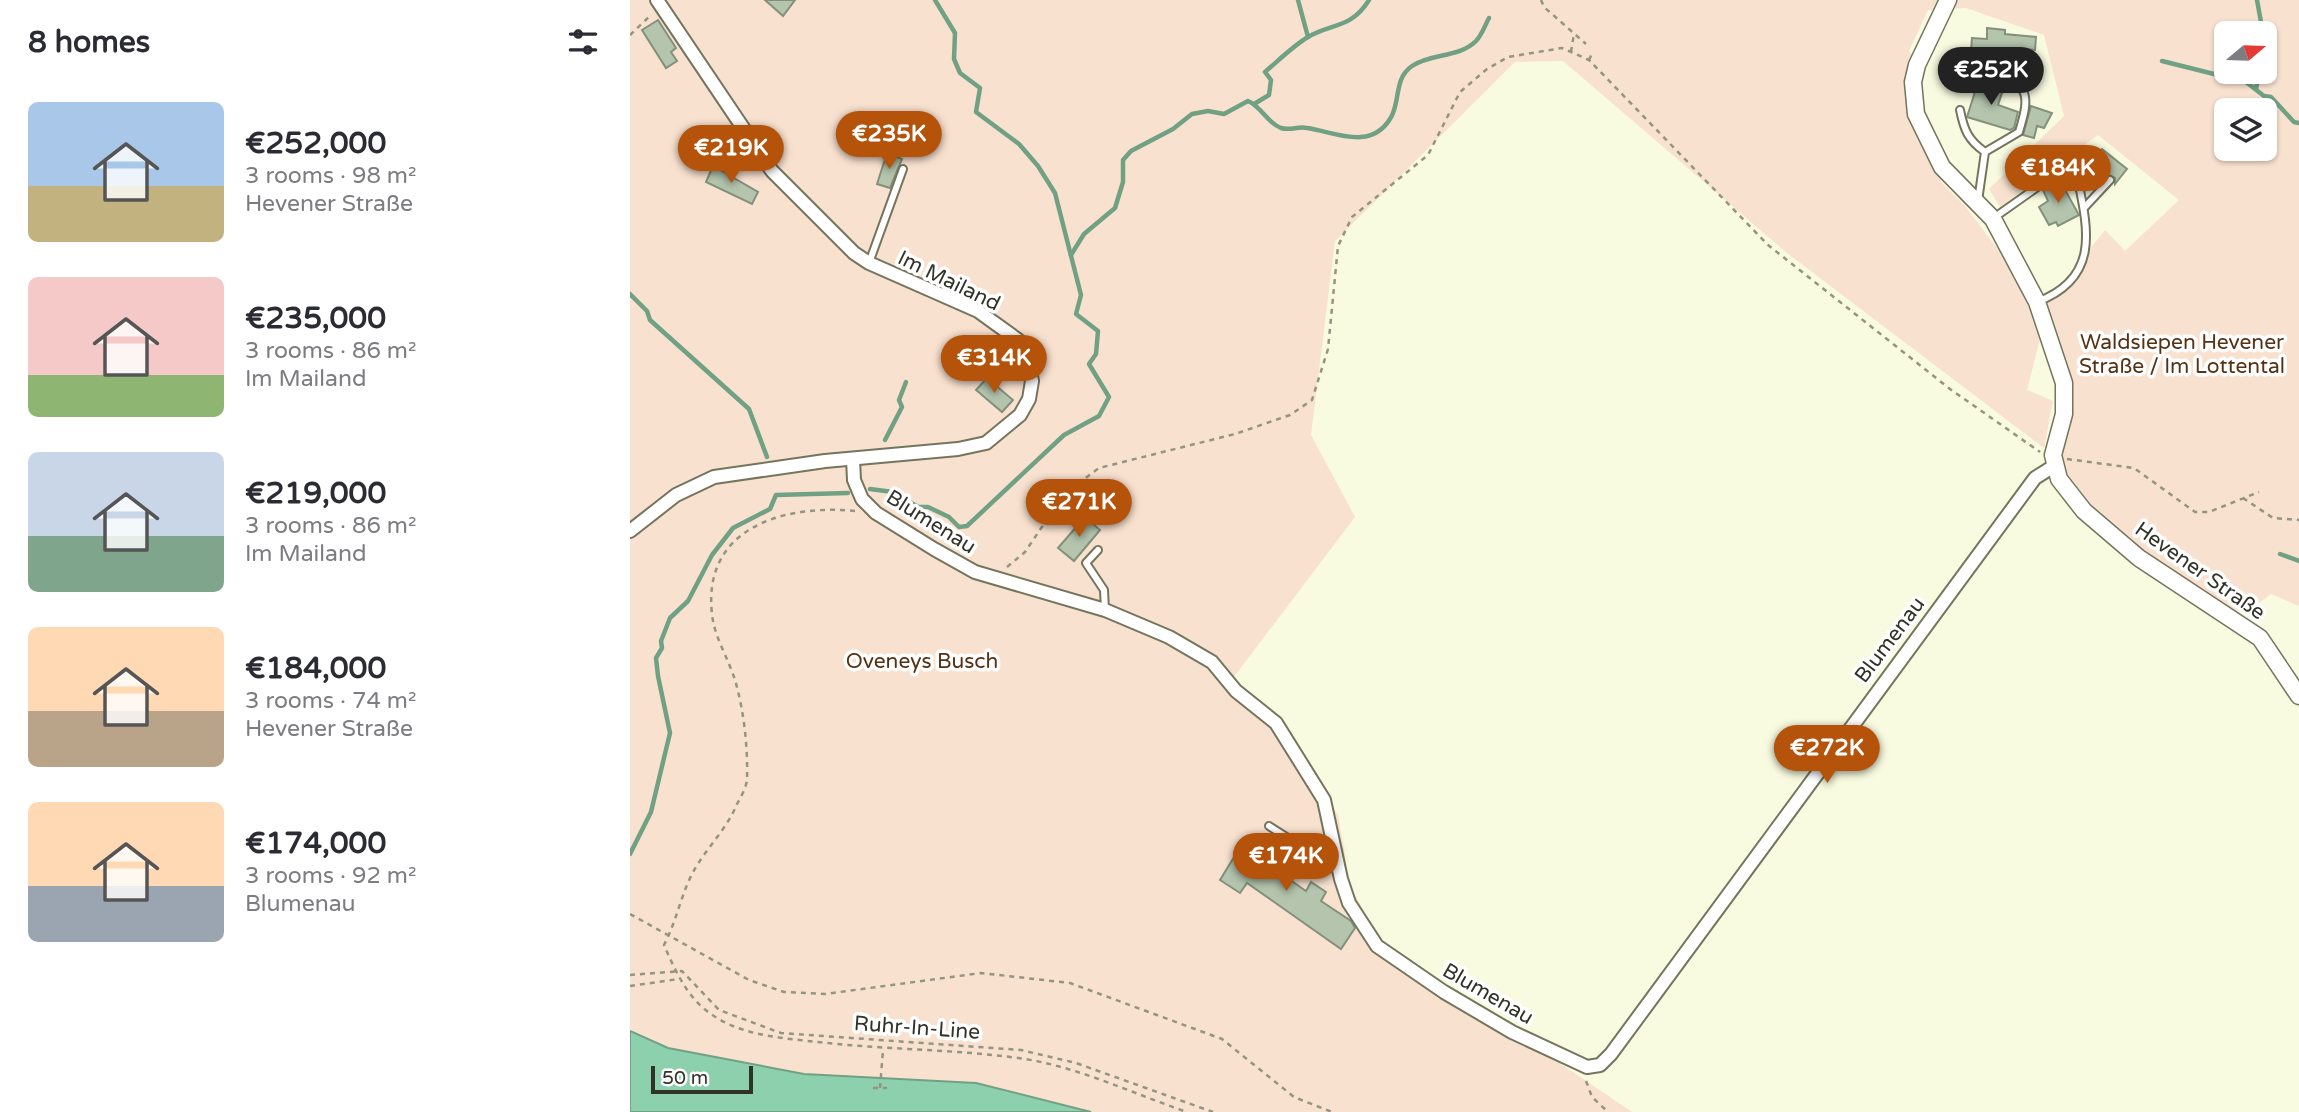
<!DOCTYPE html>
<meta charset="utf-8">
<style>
body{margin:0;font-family:"Varela Round",sans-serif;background:#f7f7f7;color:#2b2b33;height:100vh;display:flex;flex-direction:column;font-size:26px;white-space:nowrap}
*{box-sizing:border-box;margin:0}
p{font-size:23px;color:#7c7c81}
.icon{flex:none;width:38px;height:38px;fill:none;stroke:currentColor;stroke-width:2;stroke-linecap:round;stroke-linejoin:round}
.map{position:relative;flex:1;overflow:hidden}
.drawer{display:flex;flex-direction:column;background:#fff;width:630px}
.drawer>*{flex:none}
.needle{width:46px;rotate:71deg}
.fabs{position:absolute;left:1584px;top:21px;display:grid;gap:14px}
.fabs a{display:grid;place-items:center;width:63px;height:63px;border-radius:10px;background:#fff;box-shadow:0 2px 5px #0004;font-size:35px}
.scale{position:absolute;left:21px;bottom:18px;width:102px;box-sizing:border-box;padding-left:7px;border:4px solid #323328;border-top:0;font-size:19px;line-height:24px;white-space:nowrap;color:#323328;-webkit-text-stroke:5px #fff;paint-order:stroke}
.price{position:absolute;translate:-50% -60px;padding:0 16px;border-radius:24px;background:#b45309;color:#fff;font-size:23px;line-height:46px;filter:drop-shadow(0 2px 4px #0008)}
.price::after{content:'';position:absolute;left:50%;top:42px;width:21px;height:16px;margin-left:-10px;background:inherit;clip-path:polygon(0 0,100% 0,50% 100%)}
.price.active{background:#222;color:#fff}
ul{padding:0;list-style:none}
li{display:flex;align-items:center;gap:21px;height:175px;padding:0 28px}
li span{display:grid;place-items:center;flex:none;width:196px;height:140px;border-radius:10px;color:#555}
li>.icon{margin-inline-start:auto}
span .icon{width:84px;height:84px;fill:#fffc;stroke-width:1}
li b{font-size:30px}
h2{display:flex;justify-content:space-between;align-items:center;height:84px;padding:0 28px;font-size:30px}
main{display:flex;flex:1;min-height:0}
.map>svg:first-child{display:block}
.green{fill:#f9e1cf;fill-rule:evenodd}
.water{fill:#8cd0ad;stroke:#71a185;stroke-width:2}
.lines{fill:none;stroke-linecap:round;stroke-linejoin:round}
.stream{stroke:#71a185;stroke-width:4.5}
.building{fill:#b4c4ad;stroke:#83917c;stroke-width:2}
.service-casing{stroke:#74755d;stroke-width:10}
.minor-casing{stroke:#74755d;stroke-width:16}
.tertiary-casing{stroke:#74755d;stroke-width:19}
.path{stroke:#939482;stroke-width:2.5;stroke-dasharray:5 5;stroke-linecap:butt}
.service{stroke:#fff;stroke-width:6}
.minor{stroke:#fff;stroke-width:12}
.tertiary{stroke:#fff;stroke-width:16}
.labels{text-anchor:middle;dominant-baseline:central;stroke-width:7;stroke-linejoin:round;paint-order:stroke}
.street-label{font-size:21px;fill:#323328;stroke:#fff}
.park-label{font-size:21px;fill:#563113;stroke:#fff}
</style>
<main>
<section class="drawer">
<h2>8 homes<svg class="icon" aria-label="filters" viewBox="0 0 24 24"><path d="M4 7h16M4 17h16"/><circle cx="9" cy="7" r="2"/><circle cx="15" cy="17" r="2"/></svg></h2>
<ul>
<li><span style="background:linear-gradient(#a9c7e8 60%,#c2b280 0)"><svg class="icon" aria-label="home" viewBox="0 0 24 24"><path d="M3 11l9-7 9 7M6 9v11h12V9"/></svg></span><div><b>€252,000</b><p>3 rooms · 98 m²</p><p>Hevener Straße</p></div></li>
<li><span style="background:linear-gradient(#f6c9c9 70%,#8fb573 0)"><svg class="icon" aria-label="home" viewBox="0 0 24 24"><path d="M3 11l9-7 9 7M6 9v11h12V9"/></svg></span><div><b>€235,000</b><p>3 rooms · 86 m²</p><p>Im Mailand</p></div></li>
<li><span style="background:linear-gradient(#c9d6e8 60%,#7fa58c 0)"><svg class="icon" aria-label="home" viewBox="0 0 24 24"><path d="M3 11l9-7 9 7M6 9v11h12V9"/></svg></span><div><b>€219,000</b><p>3 rooms · 86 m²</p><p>Im Mailand</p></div></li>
<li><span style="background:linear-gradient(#ffd9b3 60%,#b9a48a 0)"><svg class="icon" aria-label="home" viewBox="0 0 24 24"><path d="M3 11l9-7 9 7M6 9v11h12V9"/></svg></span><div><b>€184,000</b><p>3 rooms · 74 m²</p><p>Hevener Straße</p></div></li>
<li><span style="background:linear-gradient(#ffd9b3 60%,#9aa5b1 0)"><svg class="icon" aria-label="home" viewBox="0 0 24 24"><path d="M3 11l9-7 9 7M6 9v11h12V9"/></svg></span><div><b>€174,000</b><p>3 rooms · 92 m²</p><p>Blumenau</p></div></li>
</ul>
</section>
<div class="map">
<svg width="1669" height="1112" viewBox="0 0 1669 1112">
<rect width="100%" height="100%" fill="#f9fbe0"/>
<path class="green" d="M0 0H1669V606L1641 594 1614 614 1607 610 1603 612C1543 576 1466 531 1432 469L1431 351 1417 304 1451 268 1459 250 1475 230 1495 251 1549 200 1468 135 1370 207 1359 189 1434 116 1414 35 1336 8 1298 10 1279 51 1285 58 1276 92 1283 127 1309 170 1311 182 1335 206 1379 264 1411 335 1397 390 1423 401 1414 448 1157 253 933 61 885 62 705 241 681 435 725 517 603 678 646 723 708 815 720 885 749 941 1002 1112H461L346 1083 174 1074 38 1048 0 1031ZM1596 33H1634V72H1596ZM1596 110H1634V149H1596Z"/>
<path class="water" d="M0 1031 38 1048 174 1074 346 1083 461 1112H0Z"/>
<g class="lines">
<g class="stream">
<path d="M668 0 678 37"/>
<path d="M1627 0 1633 33"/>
<path d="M1532 61 1616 82 1634 96 1641 97 1664 122 1669 123"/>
<path d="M1626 89 1629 72"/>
<path d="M624 104 639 95 641 80 635 72C649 60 663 46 678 37 702 23 721 29 739 0"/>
<path d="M441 255 454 234 485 208 493 182V160L501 151 543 129 562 114 578 111 594 114 618 101C632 107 636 122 651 128 660 131 668 126 677 128 705 132 740 151 760 119 771 103 763 79 782 66 801 53 829 58 846 41 852 35 855 25 859 18"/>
<path d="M0 294 17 311 20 320 119 409 137 457"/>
<path d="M255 440 272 407 269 400 276 382"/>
<path d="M240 489 263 492 288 507H298L319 517 329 527 337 526 434 435 469 416 479 397 459 364 466 354 468 331 446 314 451 295 425 193 408 166 389 144 346 112 350 88 330 73 324 59 325 33 305 0"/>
<path d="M1650 554 1669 561"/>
<path d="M0 854 21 812 40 733 28 676 26 658 32 648 31 641 40 618 58 601 82 555 103 528 140 509 146 495 218 493"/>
</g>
</g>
<g class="building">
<path d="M135 0H165L153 16Z"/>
<path d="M28 20 46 48 41 52 47 61 36 68 12 30Z"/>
<path d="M1357 28 1375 30V34L1406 37 1405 50 1396 49 1395 55 1341 50 1342 38 1357 39Z"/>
<path d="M1349 79 1374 87 1368 105 1388 112 1384 128 1380 130 1337 117Z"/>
<path d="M1401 106 1422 113 1414 128 1407 126 1404 138 1393 135Z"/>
<path d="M1463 147 1469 152 1472 149 1497 169 1485 184V178L1477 175 1476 169H1467L1461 164V159L1457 155Z"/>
<path d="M257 153 272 159 260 188 247 184Z"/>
<path d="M83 166 128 192 122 204 76 182Z"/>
<path d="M1429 179 1449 215 1428 226 1426 222 1419 225 1409 207 1418 201 1413 190Z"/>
<path d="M357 378 383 400 372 412 346 390Z"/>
<path d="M455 517 470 530 444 561 428 548Z"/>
<path d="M617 836 639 850 633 861 676 891 681 882 696 892 691 901 721 921 725 928 711 949 617 883 610 893 590 880Z"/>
</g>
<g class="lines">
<defs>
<g id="service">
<path d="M1330 110C1334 130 1338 140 1355 152"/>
<path d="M1446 171 1463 177 1472 173"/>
<path d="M1348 201 1355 152 1389 132C1398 101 1401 91 1374 69"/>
<path d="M1454 208 1480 180"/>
<path d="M1365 217 1433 169 1446 171 1456 161"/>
<path d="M239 263 273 169"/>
<path d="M1407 302C1473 277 1457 225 1446 171"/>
<path d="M468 550 456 563 474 590 475 610"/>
<path d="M639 826 691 859 705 857"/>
</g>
<g id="minor">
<path d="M223 459 224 480 232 499 246 513 304 549 345 572 475 610 539 637 582 662 606 691 646 723 694 800 711 879 719 903 747 946 814 992 882 1032 957 1067 970 1065 981 1054 1405 478 1424 466"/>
<path d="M0 531 46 495 84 477 195 461 328 449 356 443 390 415 399 399 402 381 398 361 388 340 348 311 239 263 224 253 142 171 27 0"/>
</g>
<path id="tertiary" d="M1318 0 1287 65 1283 82 1286 114 1312 167 1363 219 1407 302 1434 383V414L1423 455 1429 479 1454 511 1509 558 1630 638 1669 696"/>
</defs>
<use href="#service" class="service-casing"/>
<use href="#minor" class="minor-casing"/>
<use href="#tertiary" class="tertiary-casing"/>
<g class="path">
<path d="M911 0 914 7 956 44"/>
<path d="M0 35 21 15"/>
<path d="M941 52 944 34"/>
<path d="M959 60 963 51"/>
<path d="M1437 459 1504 468 1565 512H1579L1629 492"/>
<path d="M1613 498 1643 518 1669 520"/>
<path d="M225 511C155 504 72 527 82 614 84 636 98 658 105 680 114 711 118 747 117 780 116 788 111 797 107 804 96 831 74 850 61 876 50 899 46 922 34 945 45 970 57 998 81 1014 112 1036 152 1038 188 1042 257 1050 327 1049 395 1059 451 1068 504 1094 557 1112"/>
<path d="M377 567 395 552 420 515 450 482 469 468 605 434 660 415 682 400 698 349 708 246 722 217 798 155 830 92 857 69 878 57 932 48 959 60 1138 245 1320 389 1410 452"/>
<path d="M0 914 119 980 154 992 195 994 351 973 440 983 592 1039 664 1097 702 1112"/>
<path d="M0 975 52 971 89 1010 151 1033 391 1050 446 1063 583 1112"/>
<path d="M0 986 49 979"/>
<path d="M956 1081 962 1097 978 1112"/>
<path d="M243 1088H257"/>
<path d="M250 1088 253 1050"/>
</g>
<use href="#service" class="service"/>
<use href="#minor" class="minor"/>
<use href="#tertiary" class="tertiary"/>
</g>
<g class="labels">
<g class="street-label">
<text transform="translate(319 281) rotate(26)">Im Mailand</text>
<text transform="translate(301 522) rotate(32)">Blumenau</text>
<text transform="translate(1570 571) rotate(35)">Hevener Straße</text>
<text transform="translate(1260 640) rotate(-53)">Blumenau</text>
<text transform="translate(858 994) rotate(30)">Blumenau</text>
<text transform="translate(287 1028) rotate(4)">Ruhr-In-Line</text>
</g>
<g class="park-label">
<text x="1552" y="342">Waldsiepen Hevener<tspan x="1552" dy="24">Straße / Im Lottental</tspan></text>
<text x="292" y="661">Oveneys Busch</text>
</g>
</g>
</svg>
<div class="fabs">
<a><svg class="needle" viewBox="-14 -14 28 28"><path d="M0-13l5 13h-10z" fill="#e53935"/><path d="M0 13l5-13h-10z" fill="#7c7c81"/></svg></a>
<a><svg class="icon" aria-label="layers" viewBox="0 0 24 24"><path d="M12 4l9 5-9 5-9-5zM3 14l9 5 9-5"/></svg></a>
</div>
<div class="scale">50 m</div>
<b class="price active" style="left:1361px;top:107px">€252K</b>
<b class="price" style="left:259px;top:171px">€235K</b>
<b class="price" style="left:101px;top:185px">€219K</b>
<b class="price" style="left:1428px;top:205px">€184K</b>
<b class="price" style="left:364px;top:395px">€314K</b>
<b class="price" style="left:449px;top:539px">€271K</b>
<b class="price" style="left:1197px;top:785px">€272K</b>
<b class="price" style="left:656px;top:893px">€174K</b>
</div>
</main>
